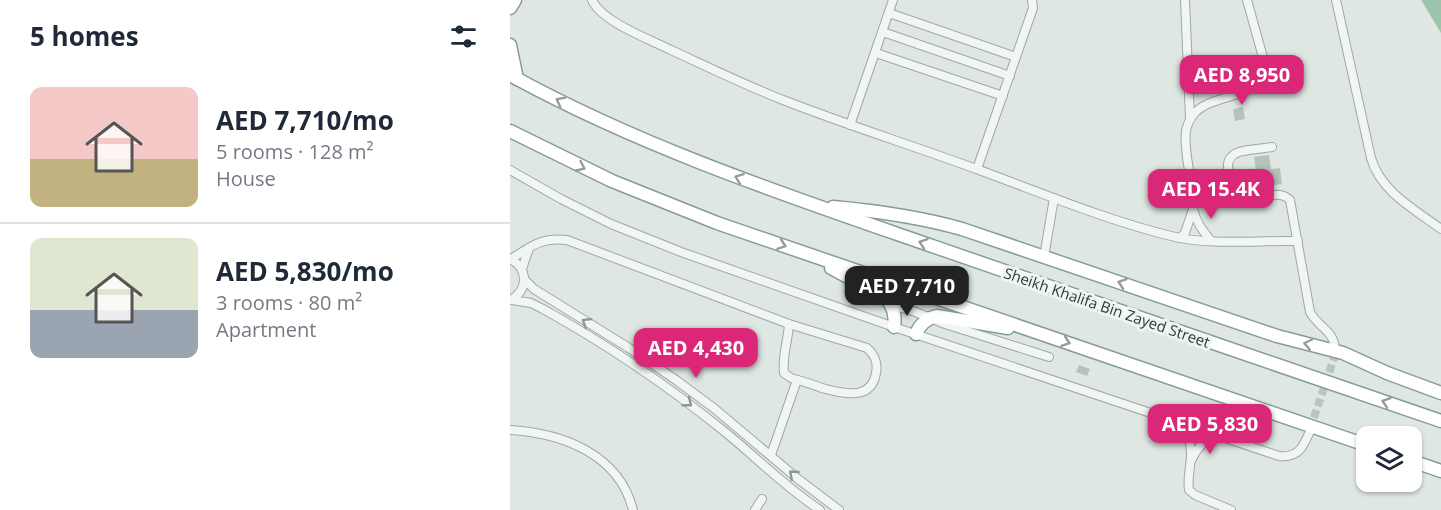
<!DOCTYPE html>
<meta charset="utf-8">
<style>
body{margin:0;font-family:"Open Sans",sans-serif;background:#f6f6f7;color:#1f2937;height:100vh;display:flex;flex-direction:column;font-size:22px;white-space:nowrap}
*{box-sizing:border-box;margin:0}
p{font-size:20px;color:#747a83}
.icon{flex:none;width:33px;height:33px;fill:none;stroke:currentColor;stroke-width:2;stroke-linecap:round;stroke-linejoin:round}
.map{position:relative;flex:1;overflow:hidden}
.sheet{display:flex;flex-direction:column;background:#fff;width:510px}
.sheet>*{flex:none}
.tools{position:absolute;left:846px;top:426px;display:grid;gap:12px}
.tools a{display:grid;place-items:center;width:66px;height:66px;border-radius:12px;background:#fff;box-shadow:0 2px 4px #0004;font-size:30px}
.price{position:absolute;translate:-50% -51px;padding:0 14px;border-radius:12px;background:#db2777;color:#fff;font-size:20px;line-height:39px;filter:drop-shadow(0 2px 3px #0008)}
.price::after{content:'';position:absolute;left:50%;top:36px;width:18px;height:14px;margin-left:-9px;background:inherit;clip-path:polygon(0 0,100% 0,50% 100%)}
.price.active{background:#222;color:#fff}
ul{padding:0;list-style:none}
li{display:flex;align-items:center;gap:18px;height:150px;padding:0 30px}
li+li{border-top:2px solid #e0e1e3}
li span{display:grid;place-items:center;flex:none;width:168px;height:120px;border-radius:12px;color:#555}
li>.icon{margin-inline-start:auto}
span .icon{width:72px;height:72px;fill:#fffc;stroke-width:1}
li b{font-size:26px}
h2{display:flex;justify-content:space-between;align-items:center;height:72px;padding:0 30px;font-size:26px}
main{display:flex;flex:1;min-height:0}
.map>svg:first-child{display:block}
.water{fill:#9cc5ac}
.building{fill:#b6c3bd}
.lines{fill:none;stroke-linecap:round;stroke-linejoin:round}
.minor-tunnel{stroke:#bbc5c0;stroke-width:8;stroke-dasharray:8 4;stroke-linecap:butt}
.minor-casing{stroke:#9daaa4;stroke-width:10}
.highway-casing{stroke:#879d91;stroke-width:15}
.minor{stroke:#f1f6f3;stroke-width:8}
.highway{stroke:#fff;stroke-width:12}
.oneway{stroke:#949e99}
.oneway2{stroke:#8d9a93}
.labels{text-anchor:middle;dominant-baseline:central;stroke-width:6;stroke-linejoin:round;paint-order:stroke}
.street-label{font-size:15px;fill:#293d33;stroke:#eef5f1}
</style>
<main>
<section class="sheet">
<h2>5 homes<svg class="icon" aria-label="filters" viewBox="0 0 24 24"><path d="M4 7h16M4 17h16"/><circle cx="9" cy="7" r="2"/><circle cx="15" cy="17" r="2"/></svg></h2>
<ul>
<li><span style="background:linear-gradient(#f6c9c9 60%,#c2b280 0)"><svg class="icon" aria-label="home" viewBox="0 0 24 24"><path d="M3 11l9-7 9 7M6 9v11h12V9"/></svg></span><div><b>AED 7,710/mo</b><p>5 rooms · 128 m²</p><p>House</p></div></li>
<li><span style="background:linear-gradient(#dfe7d0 60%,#9aa5b1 0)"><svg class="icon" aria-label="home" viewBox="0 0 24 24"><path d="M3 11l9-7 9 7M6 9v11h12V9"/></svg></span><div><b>AED 5,830/mo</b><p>3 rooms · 80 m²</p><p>Apartment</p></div></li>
</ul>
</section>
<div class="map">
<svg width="931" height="510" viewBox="0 0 931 510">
<rect width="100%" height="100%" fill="#dfe7e3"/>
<path class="water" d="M911 0H931V33Z"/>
<g class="building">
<path d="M733 107 735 119 725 121 723 109Z"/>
<path d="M759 155 761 169 770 168 772 184 743 188 741 172 746 171 744 157Z"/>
<path d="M569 365 580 369 577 376 566 372Z"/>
</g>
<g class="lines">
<path class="minor-tunnel" d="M800 429 825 355"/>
<defs>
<g id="minor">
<path d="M82 0C92 22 139 39 161 50 198 67 235 85 273 100 337 125 404 146 469 170 532 193 596 220 661 236 701 246 747 240 788 241"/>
<path d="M675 0 680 118"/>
<path d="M826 0 861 158C871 192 904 209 931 229"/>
<path d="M379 13 506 57"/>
<path d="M373 32 500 76"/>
<path d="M366 53 493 96"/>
<path d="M340 125 383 0"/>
<path d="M762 147C751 149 740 149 729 152 723 154 718 159 718 165 718 171 721 178 722 183 734 222 761 181 780 200L800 312C809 329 826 330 825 353"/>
<path d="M467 169 523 8 522 0"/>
<path d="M0 170 51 199 101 224 171 252 384 327 769 456C789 458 793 447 800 431"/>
<path d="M670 238 675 233 683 209"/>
<path d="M701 241C693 231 686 222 683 209 681 199 681 187 680 177 678 162 674 146 676 131 677 125 680 119 684 114 702 91 760 101 754 61L737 0"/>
<path d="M534 257 544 198"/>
<path d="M0 259C18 268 19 289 1 300"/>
<path d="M1 259C22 246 31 237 57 240L279 324 357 348C365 355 368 362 366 373 361 402 332 393 312 388 302 384 291 381 281 378L274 373C272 356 278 341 279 324"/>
<path d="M12 269 19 248"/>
<path d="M14 279 24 289 119 348 166 380 205 409 288 479 329 510"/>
<path d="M2 300 21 303 33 309C98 345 157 385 215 432 247 458 276 488 310 510"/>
<path d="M382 306 398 309 435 324 539 357"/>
<path d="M675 425C678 434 681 444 681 454 681 466 677 478 679 490L685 495 721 510"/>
<path d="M0 430C52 433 109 454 123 510"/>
<path d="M261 455 287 380"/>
<path d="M682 459C687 447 695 440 707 435"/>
<path d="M245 510 252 499"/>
</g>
<g id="highway">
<path d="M0 8 5 0"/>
<path d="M0 45 7 79"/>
<path d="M0 75C135 149 281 197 425 247 594 306 762 363 931 421"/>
<path d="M0 131 102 181 207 223 856 445"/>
<path d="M323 207C367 211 410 217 452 229L767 336 833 353 877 373 931 393"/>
<path d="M321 268 375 297C383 305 386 315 384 327"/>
<path d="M406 334C410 324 417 318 427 316L498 328"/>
<path d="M902 461 931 471"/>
</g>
</defs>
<use href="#minor" class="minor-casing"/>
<use href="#highway" class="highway-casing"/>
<use href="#minor" class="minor"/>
<use href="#highway" class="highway"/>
</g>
<defs><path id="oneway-chevron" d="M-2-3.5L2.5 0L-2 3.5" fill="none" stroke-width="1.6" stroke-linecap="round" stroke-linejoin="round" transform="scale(1.5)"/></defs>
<g class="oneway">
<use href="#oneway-chevron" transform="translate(50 101) rotate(-153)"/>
<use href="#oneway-chevron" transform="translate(71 167) rotate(25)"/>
<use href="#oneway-chevron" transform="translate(229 178) rotate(-159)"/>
<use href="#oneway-chevron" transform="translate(413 243) rotate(-161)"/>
<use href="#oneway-chevron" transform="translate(272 245) rotate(19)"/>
<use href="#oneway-chevron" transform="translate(612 283) rotate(-161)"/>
<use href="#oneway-chevron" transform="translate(556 342) rotate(19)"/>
<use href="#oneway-chevron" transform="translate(798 344) rotate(-168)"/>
<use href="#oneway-chevron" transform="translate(876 402) rotate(-161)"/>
</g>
<g class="oneway2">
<use href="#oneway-chevron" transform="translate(76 322) rotate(-148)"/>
<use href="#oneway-chevron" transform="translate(178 403) rotate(38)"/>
<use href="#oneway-chevron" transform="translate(283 474) rotate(-139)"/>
</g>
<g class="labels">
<g class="street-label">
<text transform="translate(597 307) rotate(19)">Sheikh Khalifa Bin Zayed Street</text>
</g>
</g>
</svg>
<div class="tools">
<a><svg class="icon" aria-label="layers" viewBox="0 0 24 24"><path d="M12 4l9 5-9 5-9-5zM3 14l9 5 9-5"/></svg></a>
</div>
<b class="price" style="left:732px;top:106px">AED 8,950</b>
<b class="price" style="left:701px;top:220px">AED 15.4K</b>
<b class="price active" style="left:397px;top:317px">AED 7,710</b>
<b class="price" style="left:186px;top:379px">AED 4,430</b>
<b class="price" style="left:700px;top:455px">AED 5,830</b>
</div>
</main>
